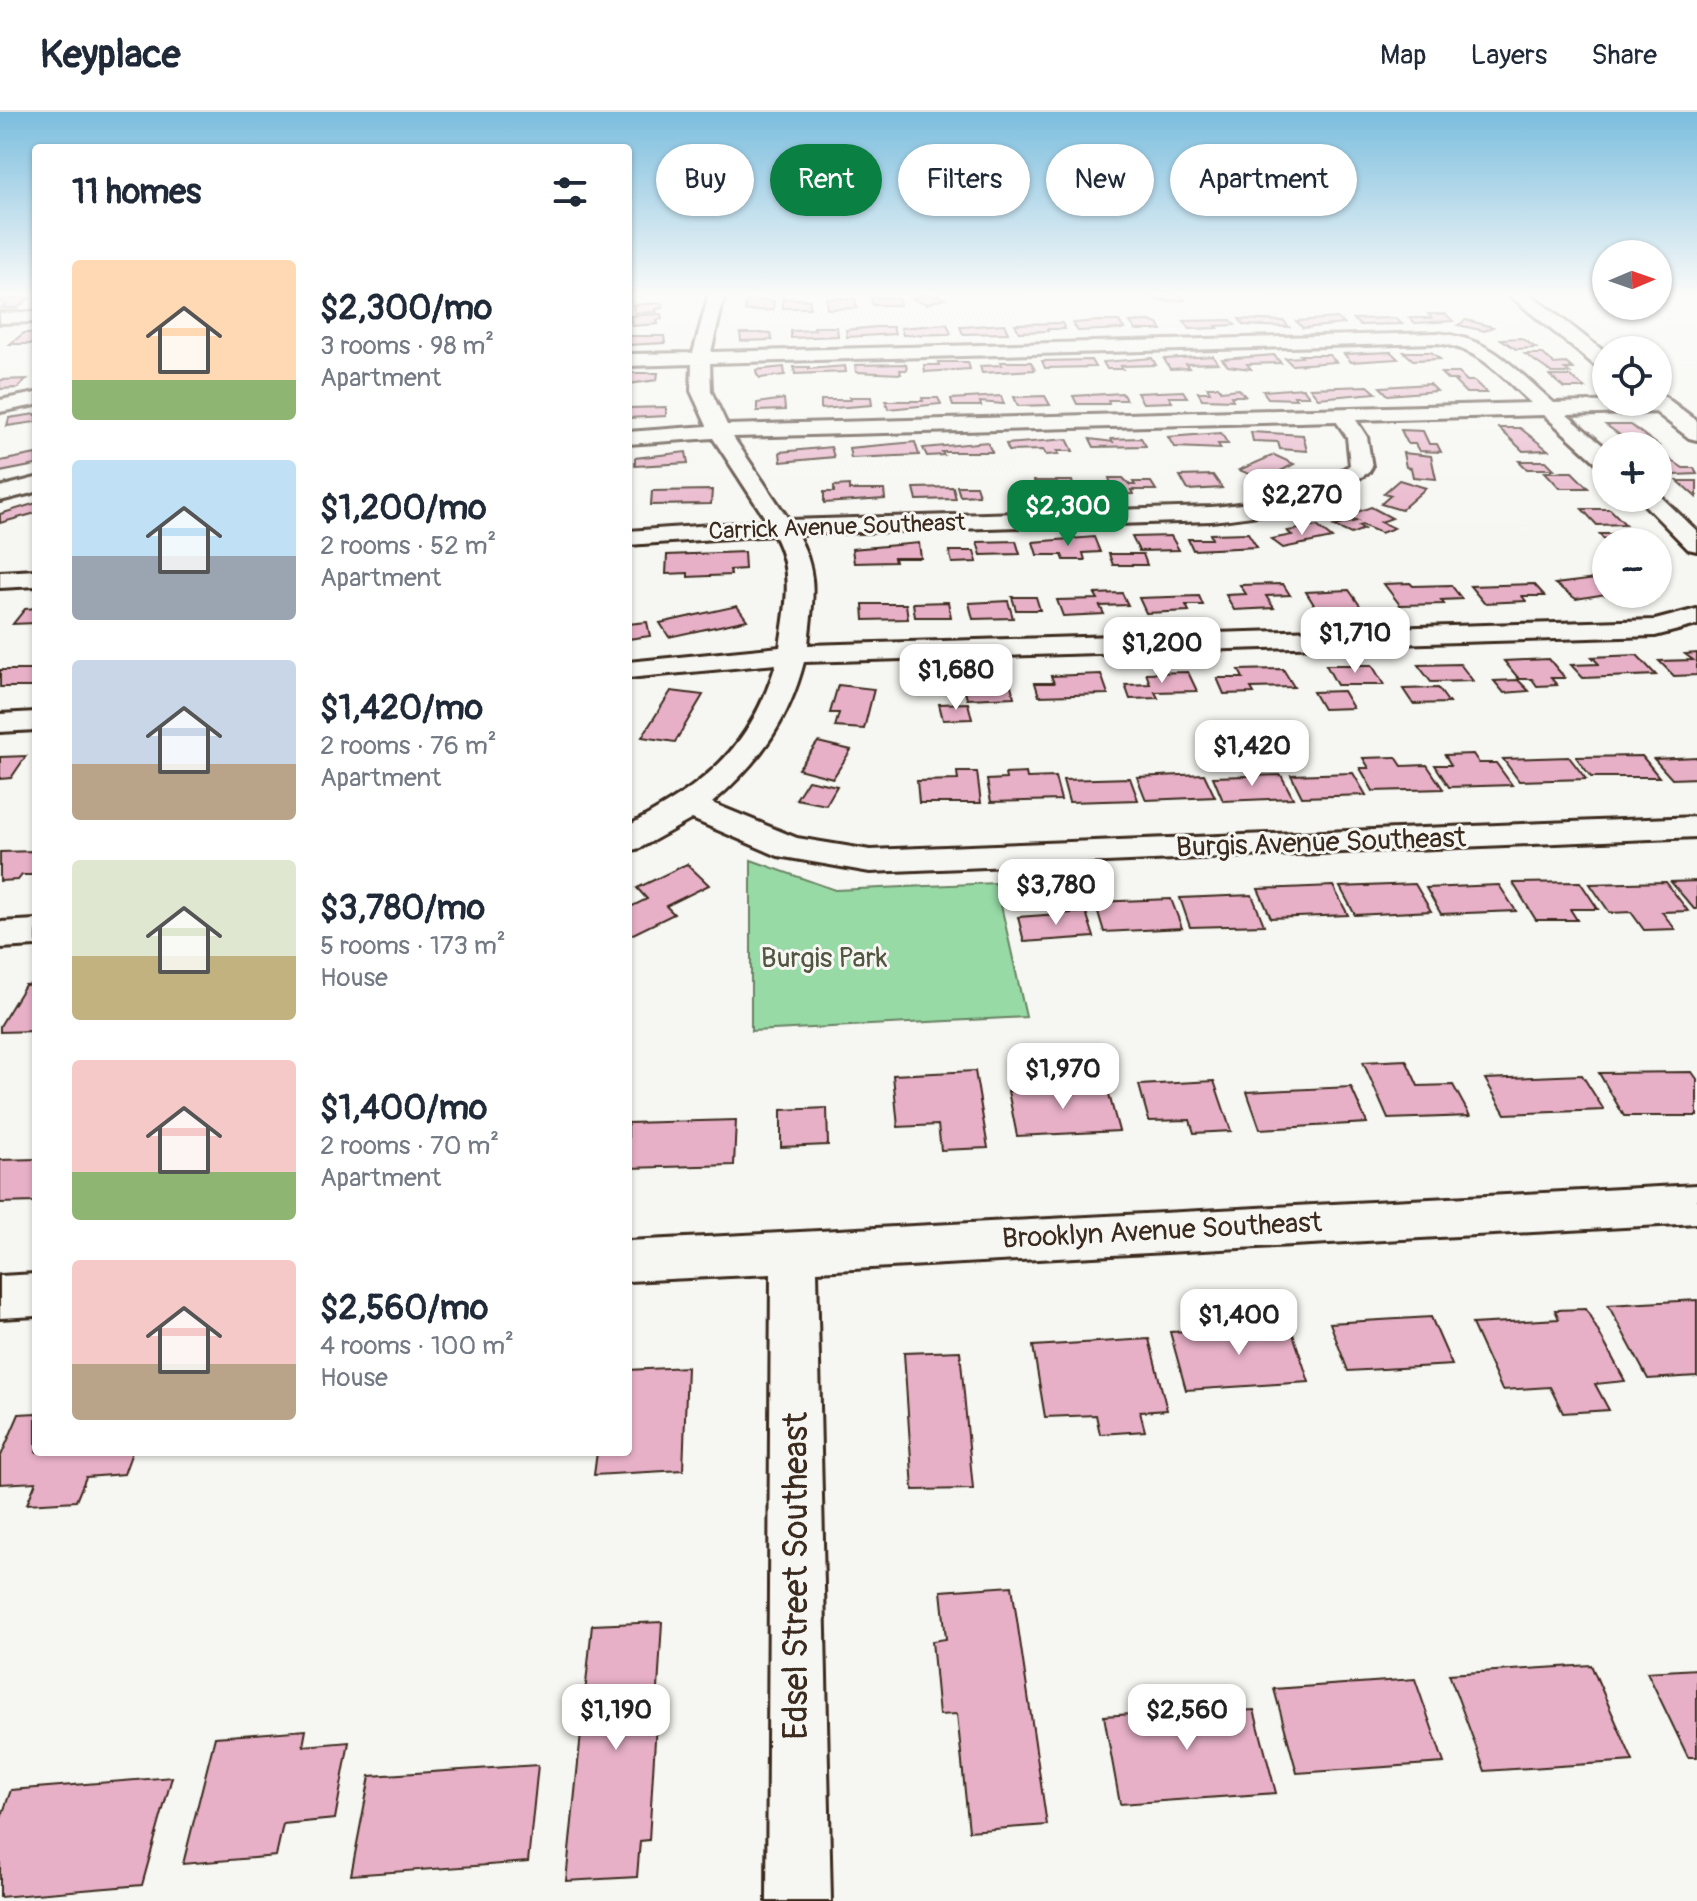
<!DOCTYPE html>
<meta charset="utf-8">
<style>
body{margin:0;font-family:Pangolin,sans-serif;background:#f2f2f3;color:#1f2937;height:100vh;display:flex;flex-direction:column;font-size:30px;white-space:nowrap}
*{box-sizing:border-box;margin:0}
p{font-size:26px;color:#747a83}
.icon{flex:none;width:44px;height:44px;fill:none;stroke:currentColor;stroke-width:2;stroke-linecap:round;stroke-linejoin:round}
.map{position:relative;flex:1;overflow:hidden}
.panel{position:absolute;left:32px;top:32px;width:600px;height:1312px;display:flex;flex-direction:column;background:#fff;border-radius:8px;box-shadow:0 2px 6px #0004}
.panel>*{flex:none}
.hud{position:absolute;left:656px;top:32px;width:760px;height:72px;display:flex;gap:16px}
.needle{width:52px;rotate:88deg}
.tools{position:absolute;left:1592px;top:128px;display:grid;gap:16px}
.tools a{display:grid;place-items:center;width:80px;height:80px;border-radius:50%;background:#fff;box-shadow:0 2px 6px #0004;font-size:40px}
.price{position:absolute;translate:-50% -68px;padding:0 18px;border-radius:16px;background:#fff;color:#222;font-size:26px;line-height:52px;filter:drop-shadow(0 2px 4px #0008)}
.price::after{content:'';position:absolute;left:50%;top:48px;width:24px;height:18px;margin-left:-12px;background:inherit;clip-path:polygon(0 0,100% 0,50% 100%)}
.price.selected{background:#0b8043;color:#fff}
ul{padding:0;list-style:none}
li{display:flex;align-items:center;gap:24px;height:200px;padding:0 40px}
li span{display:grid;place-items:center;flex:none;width:224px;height:160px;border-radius:8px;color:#555}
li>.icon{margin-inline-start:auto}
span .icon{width:96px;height:96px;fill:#fffc;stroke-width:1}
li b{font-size:34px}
h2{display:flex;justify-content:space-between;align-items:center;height:96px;padding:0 40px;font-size:34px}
.pill{padding:0 28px;border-radius:36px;background:#fff;box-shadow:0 2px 6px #0004;font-size:28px;line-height:72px}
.pill.selected{background:#0b8043;color:#fff}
header{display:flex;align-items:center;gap:48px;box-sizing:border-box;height:112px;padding:0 40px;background:#fff;border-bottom:2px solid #e0e1e3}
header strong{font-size:38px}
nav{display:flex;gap:44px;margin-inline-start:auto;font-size:28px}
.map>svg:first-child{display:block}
.green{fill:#97daa6;stroke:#698262;stroke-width:2}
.building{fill:#e7b0c7;stroke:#3b2a1e;stroke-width:2}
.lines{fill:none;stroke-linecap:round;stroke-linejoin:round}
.street-casing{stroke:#3b2a1e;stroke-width:6}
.primary-casing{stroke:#3b2a1e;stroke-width:6}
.street{fill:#f6f6f2;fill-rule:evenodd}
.primary{fill:#f6f6f2;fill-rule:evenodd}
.labels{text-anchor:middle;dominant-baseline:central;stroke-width:6;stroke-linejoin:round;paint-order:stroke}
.far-street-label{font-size:24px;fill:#3b2a1e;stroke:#f6f6f2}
.street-label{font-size:28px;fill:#3b2a1e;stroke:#f6f6f2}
.park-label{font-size:28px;fill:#525640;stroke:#f6f6f2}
.near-street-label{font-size:34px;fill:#3b2a1e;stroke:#f6f6f2}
</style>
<header>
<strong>Keyplace</strong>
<nav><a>Map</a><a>Layers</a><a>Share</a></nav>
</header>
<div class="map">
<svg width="1697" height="1789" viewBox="0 0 1697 1789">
<rect width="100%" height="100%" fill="#f6f6f2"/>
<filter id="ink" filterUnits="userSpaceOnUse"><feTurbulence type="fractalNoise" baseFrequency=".0125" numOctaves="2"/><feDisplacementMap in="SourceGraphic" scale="16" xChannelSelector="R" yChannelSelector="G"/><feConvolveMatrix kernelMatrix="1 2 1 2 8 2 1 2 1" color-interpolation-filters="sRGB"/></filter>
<g filter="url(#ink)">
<path class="green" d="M751 748 835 778 996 771 1026 905 751 919Z"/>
<g class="building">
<path d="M925 182H934L945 186 927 192 912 187Z"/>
<path d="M1153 182H1180L1185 188 1158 189Z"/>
<path d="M5 186H30L17 196H1L6 192 0 190Z"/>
<path d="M783 186 810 188V196H783Z"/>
<path d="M826 186 855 187 857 196 827 197Z"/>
<path d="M871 186H898L900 193H873Z"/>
<path d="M746 187 774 189 773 198 745 199Z"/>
<path d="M661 191 663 196 656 197 657 200 635 201 633 193Z"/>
<path d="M661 202 662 207 657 208 658 212 632 214 630 204Z"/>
<path d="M1428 202H1446L1453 209 1415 211 1409 206H1432Z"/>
<path d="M1337 206 1344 212 1303 216 1296 209Z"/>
<path d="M1395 206 1402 212 1360 213 1353 207Z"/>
<path d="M1239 207 1284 209 1289 215 1244 213Z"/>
<path d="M1231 208 1235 213 1216 214 1218 216 1190 217 1184 209Z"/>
<path d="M1466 208 1493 215 1485 219 1458 213Z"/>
<path d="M1099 209H1119L1124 217 1078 219 1073 211Z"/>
<path d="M1150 209 1158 212 1162 218H1136L1130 210Z"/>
<path d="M1062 211 1065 217H1047L1048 219 1019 220 1015 212Z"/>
<path d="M947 212 951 222 903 223 901 216Z"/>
<path d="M1004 212 1008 221 963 222 960 215Z"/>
<path d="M814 215H837L838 224 791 226V219L815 218Z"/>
<path d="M876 215H893L895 222 847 225 846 218Z"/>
<path d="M24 221H36V232H10Z"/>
<path d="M740 221H771L772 228 741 229Z"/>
<path d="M628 224H664L665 231 628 233Z"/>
<path d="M1521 226 1536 236 1516 237 1501 227Z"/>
<path d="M1391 240 1398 247 1351 250 1344 242Z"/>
<path d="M1404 240H1431L1440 247 1413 248Z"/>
<path d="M1525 242H1543L1554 252 1566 251 1573 257H1565L1570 261H1552Z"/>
<path d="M1274 243 1281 251 1247 252 1251 257 1228 254 1222 247Z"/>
<path d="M1300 243H1329L1336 250 1292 253 1285 246 1302 245Z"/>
<path d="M1213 244 1218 251 1186 252 1189 256 1170 257 1164 247Z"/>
<path d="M1152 246 1156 253 1121 254 1123 257H1107L1103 250Z"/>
<path d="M1091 248 1095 255 1045 256 1042 249Z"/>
<path d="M938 250H968L970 257 925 260 924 253H939Z"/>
<path d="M1000 250H1031L1035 258 982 261 980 254 1002 253Z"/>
<path d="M906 252 907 258H900L901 262 856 260 855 253Z"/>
<path d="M845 254 846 260 795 262 794 255H809V257Z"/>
<path d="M784 255 785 263 760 266 757 263 756 258Z"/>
<path d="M628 261H658L657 268 628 272Z"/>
<path d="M1441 261H1459L1467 269H1474L1487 281H1466L1454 269H1458L1456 268H1448Z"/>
<path d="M1550 264H1570L1585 276H1564Z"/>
<path d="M27 267 18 276 0 277V268Z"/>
<path d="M1430 272 1437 279 1388 283 1380 275Z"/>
<path d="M1368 274 1376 281 1318 286 1310 276Z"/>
<path d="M1207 275H1218L1221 279 1239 277 1245 284H1231L1233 288 1202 287 1198 280H1210Z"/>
<path d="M1303 276 1309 284H1294L1296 287 1268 286 1263 279Z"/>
<path d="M1183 279 1187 285H1169L1172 290 1143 291 1137 281Z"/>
<path d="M1122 281 1126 288H1108L1109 292H1077L1073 284Z"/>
<path d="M1001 284 1004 292 980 290 981 294H953L951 287Z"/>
<path d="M1045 284 1050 293 1018 294 1014 285Z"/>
<path d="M850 285H871L872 293 821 297V288H851Z"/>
<path d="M922 286H938L941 292 888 297 886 289H923Z"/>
<path d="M784 287 785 298 757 299V291Z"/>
<path d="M666 295V304L628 306V296Z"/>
<path d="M36 302V310L7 314 9 306Z"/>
<path d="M1606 313H1631L1659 334H1635Z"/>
<path d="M1499 316H1520L1548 338 1523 339Z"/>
<path d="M1401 318 1423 319 1429 332H1437L1441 340 1419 339 1415 332H1408Z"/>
<path d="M1251 320 1303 323 1307 339 1280 337 1278 330 1253 329Z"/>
<path d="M1221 321 1228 332H1218L1221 337 1174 335 1168 325Z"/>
<path d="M1141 326 1146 334 1094 335 1090 327 1113 330 1111 327Z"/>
<path d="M1067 327 1073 339H1057L1059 342 1046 343 1043 338 1009 339 1006 332Z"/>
<path d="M915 330 919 343 851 346 849 336Z"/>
<path d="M987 330 992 340H942L944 343 927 344 923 336Z"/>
<path d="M831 335 834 345 781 350 780 340Z"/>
<path d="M1658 339 1683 356H1694L1697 362 1674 363 1664 354H1658Z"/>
<path d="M686 340 688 351 635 354V346Z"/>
<path d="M1403 341 1431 344 1436 367 1413 365 1411 356 1406 355Z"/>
<path d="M36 342V353L0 360V349Z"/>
<path d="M1274 343 1294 352 1264 368 1239 358Z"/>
<path d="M1519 349H1546L1554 357H1527Z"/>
<path d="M1545 360H1572L1588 376H1560Z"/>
<path d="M1213 363 1222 376 1188 378 1180 364Z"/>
<path d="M1109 366H1123L1130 373H1135L1133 370H1151L1156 378H1131L1133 382 1099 383 1095 373 1111 372Z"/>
<path d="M1399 368 1426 376 1401 398 1381 392 1391 383 1384 381Z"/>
<path d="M1034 369H1072L1076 383H1017L1015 372H1035Z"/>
<path d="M1678 369H1697V386Z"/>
<path d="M849 373V378H884L885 387 824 391V380H834V374Z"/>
<path d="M957 374H976L979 383 960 384Z"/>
<path d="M953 375 956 387 917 388 914 376Z"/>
<path d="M712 378 711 392 651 393 652 379Z"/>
<path d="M36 391V401L0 411V402Z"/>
<path d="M1371 395 1392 406 1381 410 1394 416 1381 421 1362 413 1359 414 1364 417 1351 422 1334 414 1357 409 1346 404Z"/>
<path d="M1582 397H1610L1625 412 1597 413Z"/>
<path d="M1317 414 1332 426 1283 436 1271 427 1292 423 1287 419Z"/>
<path d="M1248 421 1257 435 1193 438 1188 427H1212L1210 422Z"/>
<path d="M1599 422H1645L1653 430H1606Z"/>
<path d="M1171 424 1179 438 1139 439 1132 425Z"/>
<path d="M1094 425 1100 440 1083 441 1085 448H1064L1062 443H1037L1033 430Z"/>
<path d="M1016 429 1020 442 981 443 977 430Z"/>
<path d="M919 431 921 446H894L895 450 854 451 852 437Z"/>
<path d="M949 439H974L977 450 952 451Z"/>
<path d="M744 440 745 457 730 458 731 463 688 465V461L666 462 667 443Z"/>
<path d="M1109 442H1143L1147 453H1113Z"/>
<path d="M1603 458 1606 459V475H1602L1606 482 1576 487 1555 472 1596 467 1592 466Z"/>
<path d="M1410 471 1413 474 1451 473 1462 487 1441 488 1444 492 1400 493 1384 472Z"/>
<path d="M1283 472 1290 483 1266 484 1274 496 1234 498 1226 483 1246 482 1240 473Z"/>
<path d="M1534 472 1545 484H1522L1526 489 1484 491 1470 474Z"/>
<path d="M1349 478 1361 495 1316 496 1306 480Z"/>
<path d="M1122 481 1128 493 1100 494 1104 502 1063 504 1057 488 1098 487 1095 482Z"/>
<path d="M1199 484 1203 493H1186L1189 499 1146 501 1139 486Z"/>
<path d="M1012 485H1036L1040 498H1016Z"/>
<path d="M1008 489 1013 506 973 507 969 491Z"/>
<path d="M948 490 951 505H915L913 491Z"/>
<path d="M863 492H906L908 507 864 508Z"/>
<path d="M737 494 747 508 669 525 660 511Z"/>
<path d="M36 496V511L13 512 25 497Z"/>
<path d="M647 510 650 524 628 527V512Z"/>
<path d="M1697 541V563L1674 564 1659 549 1693 548 1685 542Z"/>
<path d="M1637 543 1656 563 1583 566 1571 553 1599 552 1592 545Z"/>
<path d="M1549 547 1565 566H1551L1557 573 1537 574 1532 567H1519L1504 549Z"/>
<path d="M1460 552 1473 569 1431 570 1418 553Z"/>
<path d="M1326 553H1372L1384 573H1337Z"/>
<path d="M1283 557 1294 575 1251 576 1254 581 1224 582 1217 566H1243L1239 558Z"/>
<rect x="0" y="558" width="36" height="17"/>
<path d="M1188 560 1197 579 1155 580 1158 586 1130 587 1125 573 1150 572 1146 561Z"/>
<path d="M1101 562 1108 582 1039 584 1035 571H1054L1051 564Z"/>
<path d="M1009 566 1014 585 967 587 962 568Z"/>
<path d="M1518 568 1529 579 1504 581 1494 569Z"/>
<path d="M838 573 874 577 864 617 835 615 839 601H830Z"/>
<path d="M1438 576 1449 591 1413 592 1403 577Z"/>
<path d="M671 579 703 583 675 630 642 625Z"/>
<path d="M1343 579 1353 596 1323 597 1313 580Z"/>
<path d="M968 591 972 607 943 608 939 592Z"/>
<path d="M818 630 851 638 833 666 798 657Z"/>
<path d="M1473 642 1479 651H1496L1512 673 1449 675 1435 653H1451L1445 643Z"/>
<path d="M26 644 11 666 0 667V645Z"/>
<path d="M1642 644 1659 665H1591L1576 645Z"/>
<path d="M1396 645 1402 654 1427 653 1443 677 1373 679 1360 656H1369L1363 646Z"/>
<path d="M1569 645 1586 667 1519 669 1503 647Z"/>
<path d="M1697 645V666L1672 667 1654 647Z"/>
<path d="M957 660H977L981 691H919L917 669 958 668Z"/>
<path d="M1026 661 1027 666 1055 665 1061 688 991 690 987 668 1006 667 1005 662Z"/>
<path d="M1353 661 1366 683 1302 685 1291 663Z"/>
<path d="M1204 662 1215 685 1146 688 1137 665Z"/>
<path d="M1281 663 1293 686 1223 689 1213 665Z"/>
<path d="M1130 666 1138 688 1069 690 1063 668Z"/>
<path d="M808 668 837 674 826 693 796 687Z"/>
<path d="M36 739V763H22L18 768 0 769V740Z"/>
<path d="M687 752 709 773 666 794 674 802 629 824 628 796 647 787 637 776Z"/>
<path d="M1697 769V797H1694L1671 770Z"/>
<path d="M1580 770 1598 797H1570L1577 808H1536L1513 771Z"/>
<path d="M1666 770 1688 799 1662 800 1675 817 1644 818 1631 800 1610 801 1590 772Z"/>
<path d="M1415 772 1431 799 1355 803 1340 775Z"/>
<path d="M1499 773 1516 799 1441 802 1426 776Z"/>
<path d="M1333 774 1348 803 1271 806 1258 777Z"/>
<path d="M1252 783 1264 813 1190 815 1180 786Z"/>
<path d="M1171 787 1182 816 1104 820 1095 790Z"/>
<path d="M1086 800 1094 825 1024 830 1018 805Z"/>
<path d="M36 872V919L0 920V914L25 873Z"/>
<path d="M1406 948 1418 974 1453 973 1470 1004 1388 1007 1363 950Z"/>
<path d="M975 959 988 1036 941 1038 938 1013 898 1015 893 963Z"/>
<path d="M1692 960 1697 967V1004H1624L1599 961Z"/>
<path d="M1582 963 1604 998 1505 1002 1485 967Z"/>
<path d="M1214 969 1231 1019 1194 1021 1190 1008 1149 1009 1139 973Z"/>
<path d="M1107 975 1119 1019 1017 1024 1008 979Z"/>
<path d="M1351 975 1367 1011 1260 1017 1247 980Z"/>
<path d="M827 996 828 1033 781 1035V998Z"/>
<path d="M736 1008 734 1053 628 1056V1011Z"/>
<path d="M36 1047V1090L0 1091V1048Z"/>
<path d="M1697 1188V1264L1648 1267 1608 1193Z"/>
<path d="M1586 1197 1625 1269 1595 1272 1609 1298 1563 1301 1550 1275 1502 1278 1472 1212 1559 1207 1555 1198Z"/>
<path d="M1431 1205 1452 1253 1348 1259 1330 1211Z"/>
<path d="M1290 1213 1309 1270 1186 1278 1170 1220Z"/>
<path d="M1149 1227 1167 1298 1140 1300 1145 1319 1100 1322 1096 1303 1045 1305 1033 1234Z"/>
<path d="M960 1239 973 1377 913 1378 904 1241Z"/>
<path d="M687 1255 683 1358 594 1363 597 1340H628V1258Z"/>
<path d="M36 1301V1340H132L124 1362 86 1365 76 1389 27 1392 36 1370 0 1372V1346L19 1302Z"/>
<path d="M1012 1474 1047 1713 969 1719 957 1602 939 1603 932 1529 946 1527 941 1479Z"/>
<path d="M662 1510 649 1728 640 1729 637 1765 566 1769 592 1513Z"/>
<path d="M1591 1553 1633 1649 1485 1659 1449 1562Z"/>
<path d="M1697 1557V1645H1688L1647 1560Z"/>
<path d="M1415 1567 1444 1651 1297 1661 1274 1577Z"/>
<path d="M1194 1575 1200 1601 1254 1598 1276 1681 1120 1692 1104 1604 1160 1600 1155 1577Z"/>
<path d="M306 1618 303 1634 349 1630 335 1707 283 1712 276 1744 183 1752 215 1625Z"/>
<path d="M538 1653 528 1750 351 1763 370 1664Z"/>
<path d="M172 1665 142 1773 0 1785V1709L11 1678Z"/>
</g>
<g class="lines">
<defs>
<g id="street">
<path d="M709 182H725L711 240 1437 221C1494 227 1512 255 1554 291L1662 288 1672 294 1662 300 1567 303 1606 336V353L1598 352 1544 303 1356 308 1367 325 1372 355 1369 360C1316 395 1273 403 1211 409L797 422C820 463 812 489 808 533L1655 508 1697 497V513L1655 524 804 550C788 611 759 650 712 691L797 726 870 738 1697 705V725L870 760 778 744 692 707 640 736 628 739V714C704 673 750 638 776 552L628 566V550L780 535C786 493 794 462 774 423L628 433V419L767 409 713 326 628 332V320L707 314 691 279 692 252 628 254V242L693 241ZM1437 231C1481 237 1500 263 1531 291L727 313 711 279 710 251ZM1336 309 1347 325 1350 353C1303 384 1266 390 1211 395L789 408 733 325Z"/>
<path d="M36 200V210L0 211V201Z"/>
<path d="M36 281V293L0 300V288Z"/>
<path d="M36 366V380L0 389V375Z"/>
<path d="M1658 382 1697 419V439L1688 437 1638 386H1658Z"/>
<path d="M36 458V474L0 476V460Z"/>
<path d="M36 600V618L0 620V602Z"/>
<path d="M36 808V834L0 836V810Z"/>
<path d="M1697 1073V1111L817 1159 831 1789H767L771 1162 628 1169V1129Z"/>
<path d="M36 1162V1204L0 1206V1164Z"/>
</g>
<g id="primary">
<path d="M1508 182H1530L1606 241V257L1598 256Z"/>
<path d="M1658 283 1665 285 1697 309V328L1689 326 1649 295 1646 290H1658Z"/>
</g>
</defs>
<use href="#street" class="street-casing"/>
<use href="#primary" class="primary-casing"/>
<use href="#street" class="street"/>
<use href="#primary" class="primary"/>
</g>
</g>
<linearGradient id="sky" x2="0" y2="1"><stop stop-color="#7bbdde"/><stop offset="0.42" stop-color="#fbfbf9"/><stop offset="1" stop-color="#fbfbf9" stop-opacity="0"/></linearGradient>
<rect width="1697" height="433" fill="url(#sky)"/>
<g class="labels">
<g class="far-street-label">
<text transform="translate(837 415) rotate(-2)">Carrick Avenue Southeast</text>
</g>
<g class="street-label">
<text transform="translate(1321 731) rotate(-2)">Burgis Avenue Southeast</text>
<text transform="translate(1162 1119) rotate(-3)">Brooklyn Avenue Southeast</text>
</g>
<g class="park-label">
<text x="824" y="846">Burgis Park</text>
</g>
<g class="near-street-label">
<text transform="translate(796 1464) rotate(-90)">Edsel Street Southeast</text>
</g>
</g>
</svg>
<div class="tools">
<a><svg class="needle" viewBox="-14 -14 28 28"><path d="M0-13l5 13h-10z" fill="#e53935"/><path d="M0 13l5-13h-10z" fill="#747a83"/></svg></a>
<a><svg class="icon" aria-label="locate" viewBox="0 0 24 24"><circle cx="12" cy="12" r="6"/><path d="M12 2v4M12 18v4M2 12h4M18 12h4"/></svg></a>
<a>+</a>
<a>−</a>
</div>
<b class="price" style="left:1302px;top:425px">$2,270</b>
<b class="price selected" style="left:1068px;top:436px">$2,300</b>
<b class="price" style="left:1355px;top:563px">$1,710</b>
<b class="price" style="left:1162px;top:573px">$1,200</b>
<b class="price" style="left:956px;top:600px">$1,680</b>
<b class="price" style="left:1252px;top:676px">$1,420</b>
<b class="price" style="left:1056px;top:815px">$3,780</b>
<b class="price" style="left:1063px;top:999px">$1,970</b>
<b class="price" style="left:1239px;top:1245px">$1,400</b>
<b class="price" style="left:616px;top:1640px">$1,190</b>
<b class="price" style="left:1187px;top:1640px">$2,560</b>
<div class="hud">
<a class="pill">Buy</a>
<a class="pill selected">Rent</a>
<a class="pill">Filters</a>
<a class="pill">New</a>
<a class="pill">Apartment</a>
</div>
<section class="panel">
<h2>11 homes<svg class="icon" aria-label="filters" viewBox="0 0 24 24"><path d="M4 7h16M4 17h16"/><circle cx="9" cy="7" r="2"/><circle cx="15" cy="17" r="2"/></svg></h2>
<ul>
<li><span style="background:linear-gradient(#ffd9b3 75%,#8fb573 0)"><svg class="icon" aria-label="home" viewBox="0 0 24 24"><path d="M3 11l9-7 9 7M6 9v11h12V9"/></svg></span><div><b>$2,300/mo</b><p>3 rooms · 98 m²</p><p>Apartment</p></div></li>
<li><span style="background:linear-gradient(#bfe0f5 60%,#9aa5b1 0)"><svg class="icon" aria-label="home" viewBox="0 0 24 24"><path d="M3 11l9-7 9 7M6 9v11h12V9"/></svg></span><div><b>$1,200/mo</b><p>2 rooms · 52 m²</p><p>Apartment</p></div></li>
<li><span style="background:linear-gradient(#c9d6e8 65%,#b9a48a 0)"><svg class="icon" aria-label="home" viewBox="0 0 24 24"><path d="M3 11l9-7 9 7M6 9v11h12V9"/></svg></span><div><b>$1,420/mo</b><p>2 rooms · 76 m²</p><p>Apartment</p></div></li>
<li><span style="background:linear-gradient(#dfe7d0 60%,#c2b280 0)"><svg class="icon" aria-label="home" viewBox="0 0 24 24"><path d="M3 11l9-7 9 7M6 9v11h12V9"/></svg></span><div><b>$3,780/mo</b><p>5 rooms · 173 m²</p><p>House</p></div></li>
<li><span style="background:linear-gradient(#f6c9c9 70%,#8fb573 0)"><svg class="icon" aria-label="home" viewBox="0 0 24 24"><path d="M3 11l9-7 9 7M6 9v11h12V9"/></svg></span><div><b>$1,400/mo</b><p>2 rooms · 70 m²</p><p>Apartment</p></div></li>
<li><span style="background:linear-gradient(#f6c9c9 65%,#b9a48a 0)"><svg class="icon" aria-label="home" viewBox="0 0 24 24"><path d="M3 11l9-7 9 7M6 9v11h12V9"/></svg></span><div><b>$2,560/mo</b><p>4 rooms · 100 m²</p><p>House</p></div></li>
</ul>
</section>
</div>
